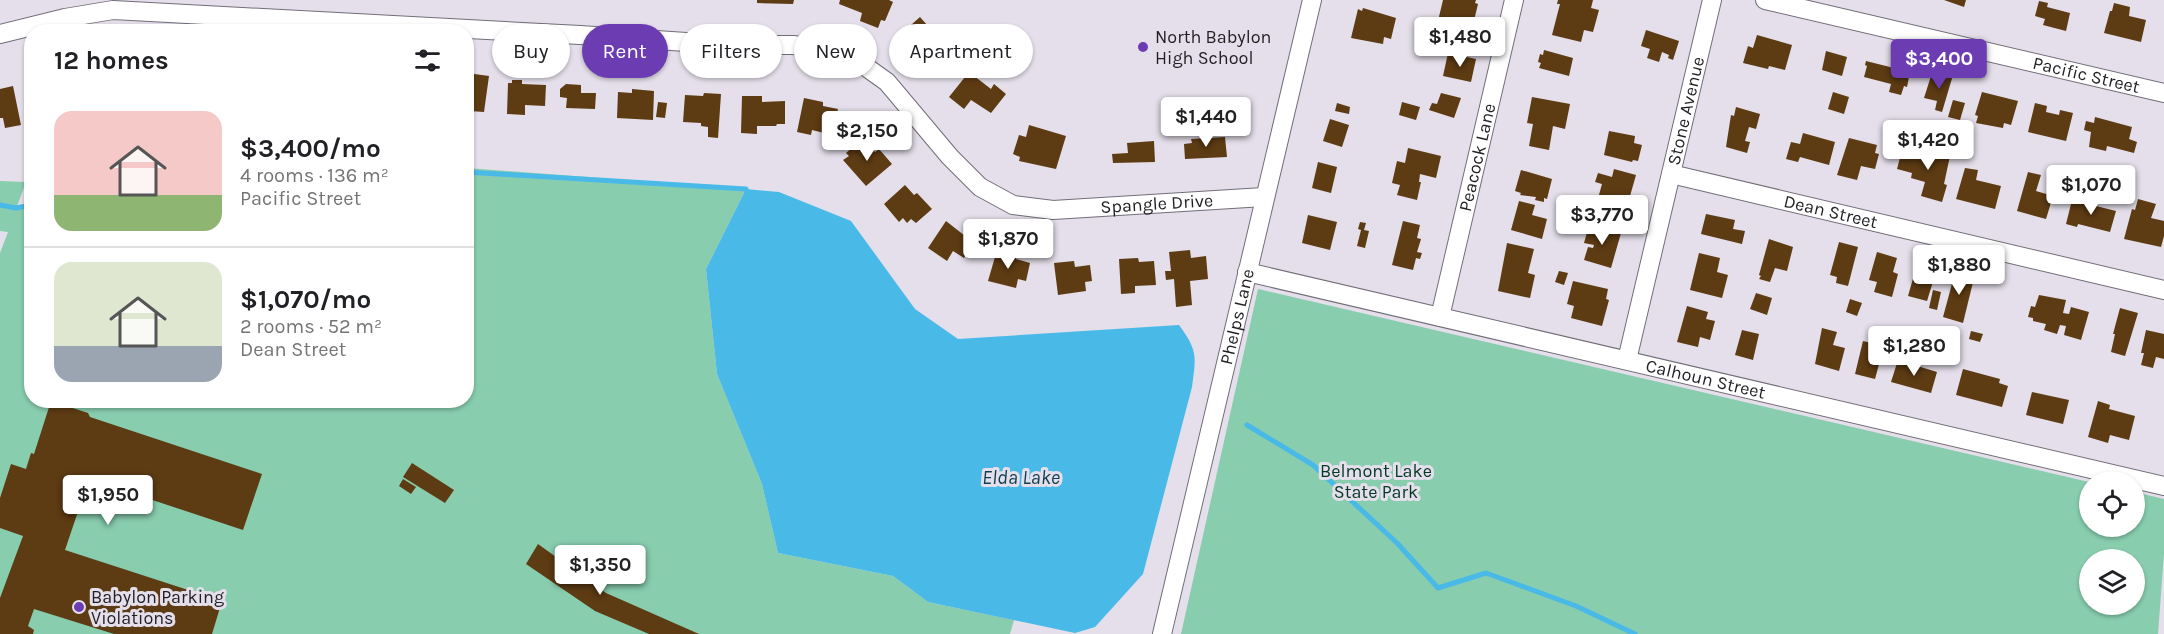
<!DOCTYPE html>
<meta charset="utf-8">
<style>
body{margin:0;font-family:Karla,sans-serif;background:#f2f2f2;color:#202124;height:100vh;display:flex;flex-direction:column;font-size:22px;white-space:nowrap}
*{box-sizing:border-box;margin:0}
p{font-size:20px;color:#757577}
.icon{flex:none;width:33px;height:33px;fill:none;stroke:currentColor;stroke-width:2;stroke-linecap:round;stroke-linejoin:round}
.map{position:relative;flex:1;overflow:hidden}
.panel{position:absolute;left:24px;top:24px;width:450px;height:384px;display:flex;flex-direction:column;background:#fff;border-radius:24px;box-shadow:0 2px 4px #0004}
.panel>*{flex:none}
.hud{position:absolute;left:492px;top:24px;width:570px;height:54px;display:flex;gap:12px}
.tools{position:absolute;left:2079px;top:471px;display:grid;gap:12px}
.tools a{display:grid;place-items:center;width:66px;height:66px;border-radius:50%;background:#fff;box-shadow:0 2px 4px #0004;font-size:30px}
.price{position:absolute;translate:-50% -51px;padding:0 14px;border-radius:6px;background:#fff;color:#222;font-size:20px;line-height:39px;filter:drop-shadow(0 2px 3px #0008)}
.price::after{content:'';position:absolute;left:50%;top:36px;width:18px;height:14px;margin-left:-9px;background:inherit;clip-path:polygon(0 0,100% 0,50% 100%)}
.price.active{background:#6c3cb3;color:#fff}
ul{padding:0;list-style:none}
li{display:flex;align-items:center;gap:18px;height:150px;padding:0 30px}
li+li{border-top:2px solid #e0e0e0}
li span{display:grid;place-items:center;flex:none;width:168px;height:120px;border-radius:18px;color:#555}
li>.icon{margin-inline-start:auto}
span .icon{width:72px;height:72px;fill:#fffc;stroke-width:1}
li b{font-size:26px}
h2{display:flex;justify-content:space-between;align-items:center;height:72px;padding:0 30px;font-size:26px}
.tag{padding:0 21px;border-radius:27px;background:#fff;box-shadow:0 2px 4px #0004;font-size:21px;line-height:54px}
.tag.active{background:#6c3cb3;color:#fff}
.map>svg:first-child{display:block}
.green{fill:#88cdae;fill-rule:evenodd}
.water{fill:#49b9e8}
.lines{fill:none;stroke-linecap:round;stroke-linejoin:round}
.stream{stroke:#49b9e8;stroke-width:5}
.building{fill:#5d3b13}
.minor-casing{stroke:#726e78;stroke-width:20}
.minor{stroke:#fff;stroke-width:18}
.poi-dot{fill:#6c3cb3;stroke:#e4dfea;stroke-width:2}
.labels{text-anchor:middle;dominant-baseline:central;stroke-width:6;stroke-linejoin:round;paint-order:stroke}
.poi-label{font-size:18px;fill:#211f23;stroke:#e4dfea;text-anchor:start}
.street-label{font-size:18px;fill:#211f23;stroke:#e4dfea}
.park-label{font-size:18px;fill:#043726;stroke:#e4dfea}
.water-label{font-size:20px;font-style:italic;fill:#0d3e51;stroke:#e4dfea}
</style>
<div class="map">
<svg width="2164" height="634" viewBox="0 0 2164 634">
<rect width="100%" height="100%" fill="#e4dfea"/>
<g class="green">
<path d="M467 168 746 189 706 269 717 374 762 484 778 553 893 576 928 602 1014 620 1010 634H0V253L8 232 0 231V181L26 182 16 209 31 206 32 400H466Z"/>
<path d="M1258 289 2089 482 2090 526H2134L2135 492 2164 499V554L2158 634H1181ZM2090 560H2134V604H2090Z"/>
</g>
<path class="water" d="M746 189 779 192 851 221 915 309 958 339 1179 325C1198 351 1196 356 1192 387L1143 574 1095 627 1075 633 928 602 893 576 778 553 762 484 717 374 706 269Z"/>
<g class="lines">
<g class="stream">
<path d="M466 172 746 189 748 196"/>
<path d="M0 205 16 208 32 205"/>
<path d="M1247 425 1313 465 1397 543 1438 588 1486 573 1576 606 1635 634"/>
</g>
</g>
<g class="building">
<path d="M757 0H794L793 4 757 3Z"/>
<path d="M840 0H889L893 2 885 21 881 20 878 28 860 21 862 13 839 4Z"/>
<path d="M1443 0H1476L1475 3 1478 4 1471 33 1437 25Z"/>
<path d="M1558 0H1593L1591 8 1599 10 1593 32 1584 30 1581 42 1552 35 1560 4H1557Z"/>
<path d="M1944 0H1966L1964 7Z"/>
<path d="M2039 1 2048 3 2047 7 2070 13 2066 31 2043 25 2045 19 2035 16Z"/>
<path d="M2114 3 2130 7 2129 16 2146 20 2141 42 2104 33 2110 11H2112Z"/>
<path d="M1363 8 1396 18 1391 39 1384 37 1383 44 1351 38 1358 9 1362 11Z"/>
<path d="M920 17 935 34 940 29 957 48 951 53 958 61 939 78 913 48 915 46 903 32Z"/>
<path d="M1646 30 1679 41 1673 60 1668 58 1669 55 1662 52 1659 62 1647 58 1650 49 1641 46Z"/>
<path d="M1757 35 1792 45 1785 70 1769 66 1768 69 1743 63 1748 46 1753 48Z"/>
<path d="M1544 50 1573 58 1569 76 1539 68 1541 63 1538 62 1540 54 1543 55Z"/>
<path d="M1826 51 1847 57 1842 76 1822 70Z"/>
<path d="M1448 53 1476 59 1471 82 1443 76Z"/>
<path d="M1866 61 1910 72 1907 87 1904 86 1901 95 1889 92 1891 84 1864 77 1867 66 1865 65Z"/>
<path d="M969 72 991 89 994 84 1006 94 991 113 971 100 964 109 949 97Z"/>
<path d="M467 73 489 76 484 112 470 111 471 102 466 101Z"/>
<path d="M1945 73 1953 75 1942 112 1935 110 1937 101 1924 98 1931 76 1936 77 1937 74 1944 76Z"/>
<path d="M512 80H522V84L546 85 545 106 525 105V115L507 114 508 83H512Z"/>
<path d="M566 84 581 85V93H596L595 109 566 108 567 98 560 97V89Z"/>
<path d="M13 86 21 125 5 128 3 118H0V89Z"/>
<path d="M632 89 654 91 653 120 617 118 618 92 632 93Z"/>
<path d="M1833 92 1849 97 1844 114 1828 109Z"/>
<path d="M1982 92 2018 101 2011 125 2004 123 2003 128 1976 123 1978 116 1975 115Z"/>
<path d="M704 93 721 94 718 138 708 137V127L701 126V123L683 122 685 95 703 96Z"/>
<path d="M1441 93 1461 98 1454 118 1429 110 1432 103 1437 104Z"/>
<path d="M742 96H762V102L785 101V124H777L776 126H757V134L741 133Z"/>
<path d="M1532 97 1570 104 1565 129 1553 126 1549 150 1529 146 1533 124 1527 123Z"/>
<path d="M804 98 823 102V106L838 109 832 135 812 130 811 135 797 132Z"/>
<path d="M1953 100 1965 103 1960 120 1948 117Z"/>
<path d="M658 102 667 103 665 118 656 117Z"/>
<path d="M1402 102 1420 107 1416 120 1399 115Z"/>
<path d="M1337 103 1350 107 1349 114 1335 111Z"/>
<path d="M2035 103 2047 106 2046 112 2059 115 2060 110 2073 113 2066 141 2028 132Z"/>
<path d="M1736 107 1760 114 1756 129 1749 127 1745 141 1750 142 1747 153 1726 147 1731 115 1734 116Z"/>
<path d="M2095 117 2132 127 2129 139 2137 142 2134 153 2107 146 2106 151 2089 147 2091 132 2084 130 2086 121 2094 123Z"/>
<path d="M1330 119 1349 125 1342 147 1323 141Z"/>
<path d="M1029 125 1066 136 1056 169 1019 161 1020 157 1013 154 1019 135 1026 137Z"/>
<path d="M1964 130 1971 133 1968 143 1960 140Z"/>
<path d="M1609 131 1635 136 1634 143 1642 145 1638 161 1633 160 1632 162 1604 155Z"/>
<path d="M1803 133 1835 142 1829 165 1800 157 1798 162 1786 159 1791 142 1800 144Z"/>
<path d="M1225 137 1227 157 1185 159 1184 144 1192 143 1191 139Z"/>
<path d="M863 138 875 152 879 149 892 164 866 186 843 160 849 156 846 153Z"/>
<path d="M1849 138 1877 145 1875 153 1879 154 1875 169 1861 166 1857 180 1837 175Z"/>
<path d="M1154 141 1155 162 1113 163 1112 154 1128 153 1127 143Z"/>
<path d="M1935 147 1951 151 1944 184 1947 185 1942 202 1921 196 1925 182 1911 178 1912 173 1897 169 1902 150 1932 157Z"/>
<path d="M1408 148 1441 156 1436 178 1420 174 1419 182H1421L1417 200 1397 195 1400 185 1392 183 1397 161 1405 163Z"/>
<path d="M1318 162 1337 167 1331 193 1312 188Z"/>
<path d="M1965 168 1978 170 1976 180 2001 186 1995 209 1956 199Z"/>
<path d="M1614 169 1636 175 1626 210 1597 202 1602 184 1595 182 1598 173 1612 177Z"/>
<path d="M1521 170 1552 179 1547 199 1544 198V202L1535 200 1536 197 1520 195 1521 193 1515 191Z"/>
<path d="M2028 172 2041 175 2036 191 2053 196 2046 219 2017 211Z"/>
<path d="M905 185 914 195 917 193 932 209 916 223 911 219 907 223 903 218 899 222 884 204Z"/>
<path d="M2138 199 2156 204 2151 218 2164 221V236L2161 247 2124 239 2132 209 2135 210Z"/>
<path d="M2072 200 2116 211 2110 232 2078 224 2077 227 2066 224Z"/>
<path d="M1519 201 1535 205 1532 215 1547 219 1542 239 1511 230Z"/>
<path d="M1706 214 1735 220 1733 229 1745 231 1742 244 1701 234Z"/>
<path d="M1308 215 1337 222 1330 250 1302 243Z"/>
<path d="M946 221 974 243 964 258 953 251 947 261 928 248Z"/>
<path d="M1403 221 1420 225 1417 238 1421 239 1417 252 1422 253 1420 259 1416 258 1413 270 1392 265Z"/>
<path d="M1360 222 1366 223 1364 230 1369 231 1365 248 1357 246 1361 230 1358 229Z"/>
<path d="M1599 227 1621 233 1611 268 1584 260 1588 247 1593 248 1594 245 1584 243 1588 229 1598 232Z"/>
<path d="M1769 239 1793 247 1787 271 1775 268 1770 282 1759 279 1761 276 1759 275Z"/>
<path d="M1839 242 1858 247 1848 286 1836 283 1837 277 1830 275Z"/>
<path d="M1507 243 1534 249 1528 273 1535 275 1530 298 1498 291Z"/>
<path d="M997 250 1017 255 1016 259 1030 263 1026 281 1018 279 1016 288 988 281Z"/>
<path d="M1190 250 1191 258 1206 256 1208 279 1190 281 1192 305 1176 307 1174 279 1166 280 1165 271H1171L1169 252Z"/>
<path d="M1877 252 1897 258 1893 272 1898 274 1892 297 1874 292 1877 282 1869 280Z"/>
<path d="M1699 253 1720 258 1717 272 1728 275 1722 298 1690 290Z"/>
<path d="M1138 258 1139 262 1154 261 1156 285 1135 286V293L1121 294 1119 259Z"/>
<path d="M1074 261 1075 267 1090 265 1092 281 1085 282 1086 291 1058 295 1054 263Z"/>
<path d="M1918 261 1935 266 1934 270 1936 272 1927 301 1908 296Z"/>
<path d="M1956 269 1975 274 1963 323 1943 317Z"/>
<path d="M1559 271 1568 273 1564 285 1555 282Z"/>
<path d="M1573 281 1608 289 1606 299 1609 300 1602 326 1571 318 1574 306 1567 304Z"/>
<path d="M1933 290 1941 292 1937 310 1929 308Z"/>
<path d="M1756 293 1772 298 1767 315 1750 309Z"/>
<path d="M2039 295 2066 300 2063 313 2069 314 2071 307 2089 312 2081 340 2064 335 2066 326 2060 325 2057 334 2044 330 2046 324 2033 321V318L2028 317 2031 306 2035 307Z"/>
<path d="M1850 299 1862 303 1857 316 1846 312Z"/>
<path d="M1687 306 1708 312 1706 319 1715 321 1710 340 1700 337 1698 347 1677 342Z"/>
<path d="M2120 308 2138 313 2125 356 2111 352 2115 334H2113Z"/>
<path d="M1822 328 1837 332 1833 345 1845 348 1839 371 1815 364Z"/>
<path d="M1742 330 1759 334 1753 360 1735 355Z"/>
<path d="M2146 330 2164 334V359L2156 357 2153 368 2141 365 2144 353H2141Z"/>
<path d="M1971 331 1983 334 1980 342 1969 339Z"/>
<path d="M1863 341 1884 346 1875 379 1855 374Z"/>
<path d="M1898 360 1937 372 1931 393 1891 382Z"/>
<path d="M1963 369 2000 379 1999 383 2008 386 2002 407 1956 395Z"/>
<path d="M2032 392 2069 400 2063 424 2026 415Z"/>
<path d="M51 401 88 413 90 417 262 474 243 530 89 479 65 550 222 601 212 634H114L34 609 28 626 34 630 33 634H0V598L23 536 0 528V498L11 464 26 469 31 453 34 454Z"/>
<path d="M2098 401 2110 405 2109 409 2135 416 2129 440 2110 435 2108 443 2088 437Z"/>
<path d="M412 463 454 490 445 503 403 477Z"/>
<path d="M403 479 416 487 411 494 399 486Z"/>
<path d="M538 544 606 593 699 634H649L595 611 526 564Z"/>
</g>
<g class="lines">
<defs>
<g id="minor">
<path id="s1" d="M1765 0 2164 93"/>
<path id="s2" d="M0 34 65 18 113 10 580 35 732 45H793L826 49 859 62 887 82 950 157 980 187 1013 205 1053 210 1264 197"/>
<path id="s3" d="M1671 174 2164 290"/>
<path id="s4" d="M1247 272 2164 486"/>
<path id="s5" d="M1440 317 1514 0"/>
<path id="s6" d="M1627 360 1712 0"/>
<path id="s7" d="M1162 634 1312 0"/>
</g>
</defs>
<use href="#minor" class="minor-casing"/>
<use href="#minor" class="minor"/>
</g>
<g class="poi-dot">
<circle cx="1143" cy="47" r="6"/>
<circle cx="79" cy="607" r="6"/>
</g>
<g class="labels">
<g class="poi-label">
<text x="1155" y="37">North Babylon<tspan x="1155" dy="21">High School</tspan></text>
<text x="91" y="597">Babylon Parking<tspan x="91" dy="21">Violations</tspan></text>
</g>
<g class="street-label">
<text stroke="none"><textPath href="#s1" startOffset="330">Pacific Street</textPath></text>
<text stroke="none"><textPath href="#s6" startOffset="256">Stone Avenue</textPath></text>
<text stroke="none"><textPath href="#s5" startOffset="164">Peacock Lane</textPath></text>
<text stroke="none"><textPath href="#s2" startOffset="1222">Spangle Drive</textPath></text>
<text stroke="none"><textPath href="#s3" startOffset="164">Dean Street</textPath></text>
<text stroke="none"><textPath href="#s7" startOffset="326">Phelps Lane</textPath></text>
<text stroke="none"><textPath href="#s4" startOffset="471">Calhoun Street</textPath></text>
</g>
<g class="park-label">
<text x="1376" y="471">Belmont Lake<tspan x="1376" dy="21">State Park</tspan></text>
</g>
<g class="water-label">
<text x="1021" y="477">Elda Lake</text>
</g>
</g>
</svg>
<div class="tools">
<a><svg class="icon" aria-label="locate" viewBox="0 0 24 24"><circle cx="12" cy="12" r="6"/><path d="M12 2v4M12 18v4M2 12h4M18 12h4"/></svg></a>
<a><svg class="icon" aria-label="layers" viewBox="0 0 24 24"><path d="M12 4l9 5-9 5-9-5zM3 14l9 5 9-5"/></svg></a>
</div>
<b class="price" style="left:1460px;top:68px">$1,480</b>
<b class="price active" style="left:1939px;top:90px">$3,400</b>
<b class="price" style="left:1206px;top:148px">$1,440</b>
<b class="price" style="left:867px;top:162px">$2,150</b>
<b class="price" style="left:1928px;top:171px">$1,420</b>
<b class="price" style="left:2091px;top:216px">$1,070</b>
<b class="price" style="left:1602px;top:246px">$3,770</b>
<b class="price" style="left:1008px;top:270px">$1,870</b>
<b class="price" style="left:1959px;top:296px">$1,880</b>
<b class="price" style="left:1914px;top:377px">$1,280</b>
<b class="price" style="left:108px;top:526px">$1,950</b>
<b class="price" style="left:600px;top:596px">$1,350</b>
<div class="hud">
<a class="tag">Buy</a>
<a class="tag active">Rent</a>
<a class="tag">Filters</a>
<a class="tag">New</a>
<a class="tag">Apartment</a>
</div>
<section class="panel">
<h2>12 homes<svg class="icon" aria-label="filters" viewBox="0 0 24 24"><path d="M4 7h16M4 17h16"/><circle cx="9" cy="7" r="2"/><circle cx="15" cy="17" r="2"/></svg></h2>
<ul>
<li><span style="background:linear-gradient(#f6c9c9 70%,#8fb573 0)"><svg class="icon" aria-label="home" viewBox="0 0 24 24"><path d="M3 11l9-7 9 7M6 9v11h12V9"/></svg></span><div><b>$3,400/mo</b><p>4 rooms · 136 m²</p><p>Pacific Street</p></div></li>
<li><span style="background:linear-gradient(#dfe7d0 70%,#9aa5b1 0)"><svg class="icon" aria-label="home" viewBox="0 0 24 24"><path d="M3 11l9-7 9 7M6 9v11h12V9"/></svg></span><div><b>$1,070/mo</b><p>2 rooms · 52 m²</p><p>Dean Street</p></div></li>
</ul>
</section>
</div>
